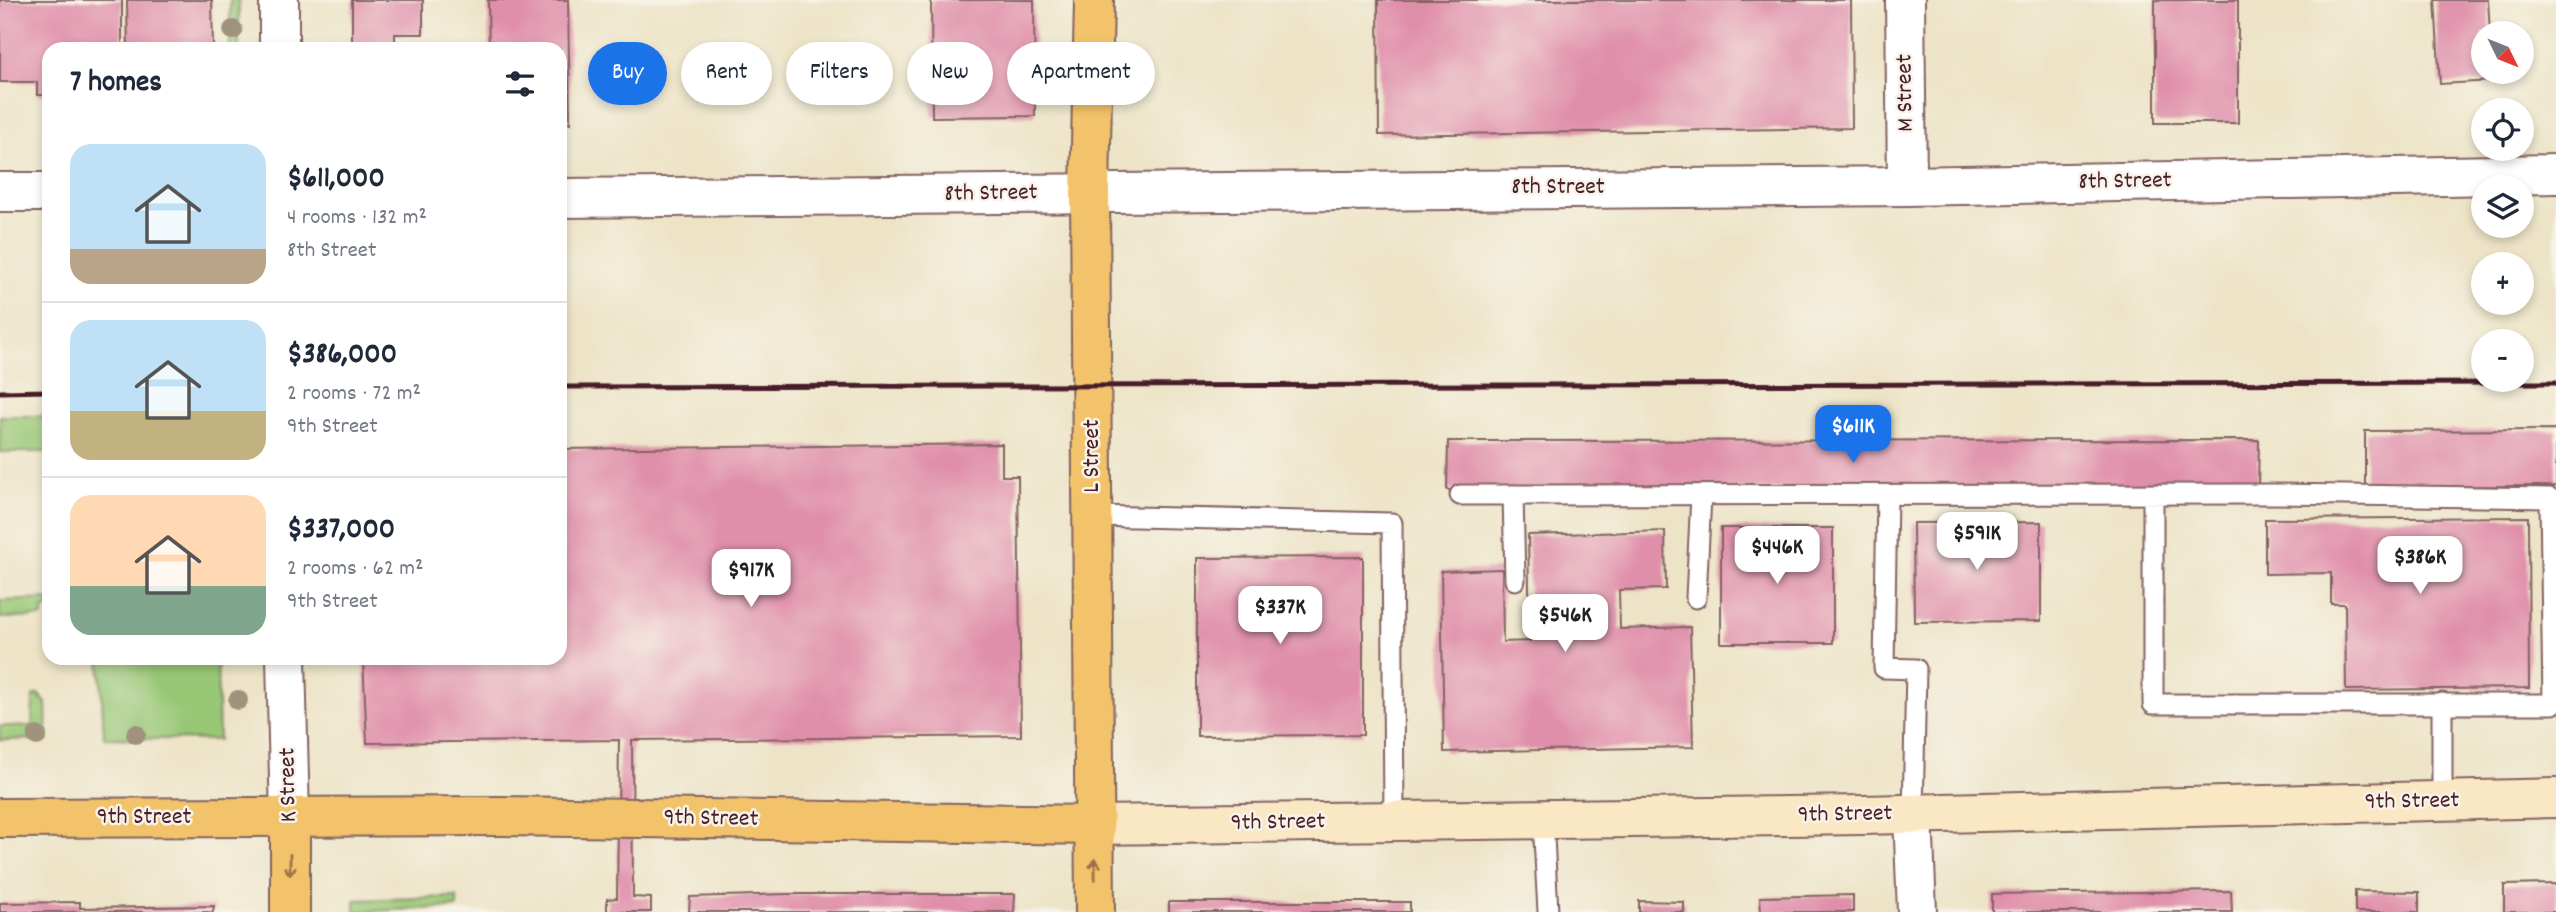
<!DOCTYPE html>
<meta charset="utf-8">
<style>
body{margin:0;font-family:Dekko,sans-serif;background:#f2f2f3;color:#1f2937;height:100vh;display:flex;flex-direction:column;font-size:26px;white-space:nowrap}
*{box-sizing:border-box;margin:0}
p{font-size:23px;color:#747a83}
.icon{flex:none;width:38px;height:38px;fill:none;stroke:currentColor;stroke-width:2;stroke-linecap:round;stroke-linejoin:round}
.map{position:relative;flex:1;overflow:hidden}
.drawer{position:absolute;left:42px;top:42px;width:525px;height:623px;display:flex;flex-direction:column;background:#fff;border-radius:21px;box-shadow:0 4px 10px #0003}
.drawer>*{flex:none}
.banner{position:absolute;left:588px;top:42px;width:665px;height:63px;display:flex;gap:14px}
.needle{width:46px;rotate:133deg}
.tools{position:absolute;left:2471px;top:21px;display:grid;gap:14px}
.tools a{display:grid;place-items:center;width:63px;height:63px;border-radius:50%;background:#fff;box-shadow:0 4px 10px #0003;font-size:35px}
.price{position:absolute;translate:-50% -60px;padding:0 16px;border-radius:14px;background:#fff;color:#222;font-size:23px;line-height:46px;filter:drop-shadow(0 2px 4px #0008)}
.price::after{content:'';position:absolute;left:50%;top:42px;width:21px;height:16px;margin-left:-10px;background:inherit;clip-path:polygon(0 0,100% 0,50% 100%)}
.price.selected{background:#1a73e8;color:#fff}
ul{padding:0;list-style:none}
li{display:flex;align-items:center;gap:21px;height:175px;padding:0 28px}
li+li{border-top:2px solid #e0e1e3}
li span{display:grid;place-items:center;flex:none;width:196px;height:140px;border-radius:21px;color:#555}
li>.icon{margin-inline-start:auto}
span .icon{width:84px;height:84px;fill:#fffc;stroke-width:1}
li b{font-size:30px}
h2{display:flex;justify-content:space-between;align-items:center;height:84px;padding:0 28px;font-size:30px}
.pill{padding:0 24px;border-radius:32px;background:#fff;box-shadow:0 4px 10px #0003;font-size:24px;line-height:63px}
.pill.selected{background:#1a73e8;color:#fff}
.map>svg:first-child{display:block}
.green{fill:#98c776;stroke:#717350;stroke-width:2}
.building{fill:#e08faa}
.lines{fill:none;stroke-linecap:round;stroke-linejoin:round}
.lane-casing{stroke:#836462;stroke-width:23}
.street-casing{stroke:#836462;stroke-width:42}
.secondary-casing{stroke:#836462;stroke-width:42}
.primary-casing{stroke:#836462;stroke-width:42}
.lane{stroke:#fff;stroke-width:19}
.street{stroke:#fff;stroke-width:38}
.secondary{stroke:#fae7c3;stroke-width:38}
.primary{stroke:#f2c36a;stroke-width:38}
.rail{stroke:#4a1f2b;stroke-width:5}
.tree{fill:#a0937e}
.oneway{stroke:#9e714a}
.labels{text-anchor:middle;dominant-baseline:central;stroke-width:5;stroke-linejoin:round;paint-order:stroke}
.street-label{font-size:24px;fill:#4a1f2b;stroke:#f7f3e8}
</style>
<div class="map">
<svg width="2556" height="912" viewBox="0 0 2556 912">
<rect width="100%" height="100%" fill="#f7f3e8"/>
<filter id="ink" filterUnits="userSpaceOnUse"><feTurbulence type="fractalNoise" baseFrequency=".0143" numOctaves="2"/><feDisplacementMap in="SourceGraphic" scale="14" xChannelSelector="R" yChannelSelector="G"/><feConvolveMatrix kernelMatrix="1 2 1 2 8 2 1 2 1" color-interpolation-filters="sRGB"/></filter>
<filter id="wash" filterUnits="userSpaceOnUse"><feTurbulence type="fractalNoise" baseFrequency=".00686" numOctaves="4" result="noise"/><feDisplacementMap in="SourceGraphic" scale="28" xChannelSelector="R" yChannelSelector="G"/><feGaussianBlur stdDeviation="1.57" result="paint"/><feColorMatrix in="noise" values="0 0 0 0 0 0 0 0 0 0 0 0 0 0 0 0 0 1.4 0 .05"/><feComposite in="paint" operator="in"/></filter>
<g filter="url(#wash)">
<rect width="100%" height="100%" fill="#ede4c7"/>
<g class="green">
<rect x="230" y="0" width="9" height="49"/>
<rect x="0" y="416" width="49" height="36"/>
<path d="M49 599V608L43 609V617L0 618V601Z"/>
<path d="M100 658H217L219 740 104 738Z"/>
<path d="M38 694 46 703 47 739 0 740V726H32L33 696Z"/>
<path d="M457 897V907L355 912V900Z"/>
</g>
<g id="blocks">
<g class="building">
<path d="M0 0H122V49H49V95H37V82H0Z"/>
<path d="M127 0H212L213 49H128Z"/>
<path d="M352 0H423V34H395V49H352Z"/>
<path d="M488 0H568L570 123H560V49H489Z"/>
<path d="M931 0H1034L1035 116 932 117Z"/>
<path d="M1378 0H1851L1852 128 1379 135Z"/>
<rect x="2155" y="0" width="83" height="123"/>
<path d="M2435 0H2488L2490 33H2483V72H2492L2493 81 2440 84Z"/>
<path d="M2556 430V486L2365 487V431Z"/>
<path d="M2259 440 2258 489 1447 490 1448 441Z"/>
<path d="M1002 444V476H1018L1021 736 632 740 633 897 651 898V912H607V899L617 898 619 740 367 743 363 658H560V449Z"/>
<path d="M2528 517 2529 688 2346 690 2345 604H2331V573L2265 574V519Z"/>
<path d="M2041 522V621L1914 622 1913 523Z"/>
<rect x="1721" y="528" width="112" height="115"/>
<path d="M1665 531 1666 589 1619 590 1620 629 1690 627 1693 747 1444 752 1441 571 1502 569 1503 642 1530 641 1528 535Z"/>
<path d="M1363 557V735L1197 736V558Z"/>
<path d="M2556 884V912H2504V885Z"/>
<path d="M2231 891 2232 912H1992V894Z"/>
<path d="M2355 891 2419 892V912H2355Z"/>
<path d="M787 894H1015L1014 912H689L690 897Z"/>
<path d="M1853 895V912H1761L1760 897Z"/>
<path d="M1639 901 1684 902V912H1639Z"/>
<path d="M80 902V908L214 906 213 912H0V903Z"/>
<rect x="1169" y="902" width="241" height="10"/>
</g>
</g>
</g>
<g filter="url(#ink)">
<use href="#blocks" fill-opacity="0" stroke="#836462" stroke-width="2"/>
<g class="lines">
<defs>
<g id="lane">
<path d="M1460 495 2273 494 2550 498 2553 704H2153V495"/>
<path d="M1513 495 1515 580"/>
<path d="M1887 495 1884 668 1916 669 1913 814"/>
<path d="M1093 516 1392 523 1394 821"/>
<path d="M1696 598 1701 495"/>
<path d="M2442 703V801"/>
<path d="M1543 819 1548 912"/>
</g>
<g id="street">
<path d="M279 0V49"/>
<path d="M1905 0 1907 186"/>
<path d="M0 192H49"/>
<path d="M560 198 1907 186 2556 174"/>
<path d="M286 658 290 819"/>
<path d="M1913 814 1917 912"/>
</g>
<path id="secondary" d="M1094 825 1863 815 2556 798"/>
<g id="primary">
<path d="M1094 0 1090 193 1095 912"/>
<path d="M0 818 503 816 1094 825"/>
<path d="M290 912V819"/>
</g>
</defs>
<use href="#lane" class="lane-casing"/>
<use href="#street" class="street-casing"/>
<use href="#secondary" class="secondary-casing"/>
<use href="#primary" class="primary-casing"/>
<use href="#lane" class="lane"/>
<use href="#street" class="street"/>
<use href="#secondary" class="secondary"/>
<use href="#primary" class="primary"/>
<g class="rail">
<path d="M560 387 2556 383"/>
<path d="M0 392 49 391"/>
</g>
</g>
<g class="tree">
<circle cx="233" cy="30" r="10"/>
<circle cx="238" cy="700" r="10"/>
<circle cx="136" cy="734" r="10"/>
<circle cx="37" cy="736" r="10"/>
</g>
<defs><path id="oneway-shaft" d="M-6 0H5M1.5-3L5.5 0L1.5 3" fill="none" stroke-width="1.6" stroke-linecap="round" stroke-linejoin="round" transform="scale(1.75)"/></defs>
<g class="oneway">
<use href="#oneway-shaft" transform="translate(290 865) rotate(90)"/>
<use href="#oneway-shaft" transform="translate(1095 869) rotate(-91)"/>
</g>
</g>
<g class="labels">
<g class="street-label">
<text transform="translate(1906 93) rotate(-91)">M Street</text>
<text transform="translate(2125 182) rotate(-1)">8th Street</text>
<text x="1558" y="188">8th Street</text>
<text transform="translate(991 194) rotate(-1)">8th Street</text>
<text transform="translate(1093 456) rotate(-90)">L Street</text>
<text transform="translate(289 785) rotate(-91)">K Street</text>
<text transform="translate(2412 802) rotate(-1)">9th Street</text>
<text transform="translate(1845 815) rotate(-1)">9th Street</text>
<text x="144" y="818">9th Street</text>
<text transform="translate(711 819) rotate(1)">9th Street</text>
<text transform="translate(1278 823) rotate(-1)">9th Street</text>
</g>
</g>
</svg>
<div class="tools">
<a><svg class="needle" viewBox="-14 -14 28 28"><path d="M0-13l5 13h-10z" fill="#e53935"/><path d="M0 13l5-13h-10z" fill="#747a83"/></svg></a>
<a><svg class="icon" aria-label="locate" viewBox="0 0 24 24"><circle cx="12" cy="12" r="6"/><path d="M12 2v4M12 18v4M2 12h4M18 12h4"/></svg></a>
<a><svg class="icon" aria-label="layers" viewBox="0 0 24 24"><path d="M12 4l9 5-9 5-9-5zM3 14l9 5 9-5"/></svg></a>
<a>+</a>
<a>−</a>
</div>
<b class="price selected" style="left:1853px;top:465px">$611K</b>
<b class="price" style="left:1977px;top:572px">$591K</b>
<b class="price" style="left:1777px;top:586px">$446K</b>
<b class="price" style="left:2420px;top:596px">$386K</b>
<b class="price" style="left:751px;top:609px">$917K</b>
<b class="price" style="left:1280px;top:646px">$337K</b>
<b class="price" style="left:1565px;top:654px">$546K</b>
<div class="banner">
<a class="pill selected">Buy</a>
<a class="pill">Rent</a>
<a class="pill">Filters</a>
<a class="pill">New</a>
<a class="pill">Apartment</a>
</div>
<section class="drawer">
<h2>7 homes<svg class="icon" aria-label="filters" viewBox="0 0 24 24"><path d="M4 7h16M4 17h16"/><circle cx="9" cy="7" r="2"/><circle cx="15" cy="17" r="2"/></svg></h2>
<ul>
<li><span style="background:linear-gradient(#bfe0f5 75%,#b9a48a 0)"><svg class="icon" aria-label="home" viewBox="0 0 24 24"><path d="M3 11l9-7 9 7M6 9v11h12V9"/></svg></span><div><b>$611,000</b><p>4 rooms · 132 m²</p><p>8th Street</p></div></li>
<li><span style="background:linear-gradient(#bfe0f5 65%,#c2b280 0)"><svg class="icon" aria-label="home" viewBox="0 0 24 24"><path d="M3 11l9-7 9 7M6 9v11h12V9"/></svg></span><div><b>$386,000</b><p>2 rooms · 72 m²</p><p>9th Street</p></div></li>
<li><span style="background:linear-gradient(#ffd9b3 65%,#7fa58c 0)"><svg class="icon" aria-label="home" viewBox="0 0 24 24"><path d="M3 11l9-7 9 7M6 9v11h12V9"/></svg></span><div><b>$337,000</b><p>2 rooms · 62 m²</p><p>9th Street</p></div></li>
</ul>
</section>
</div>
